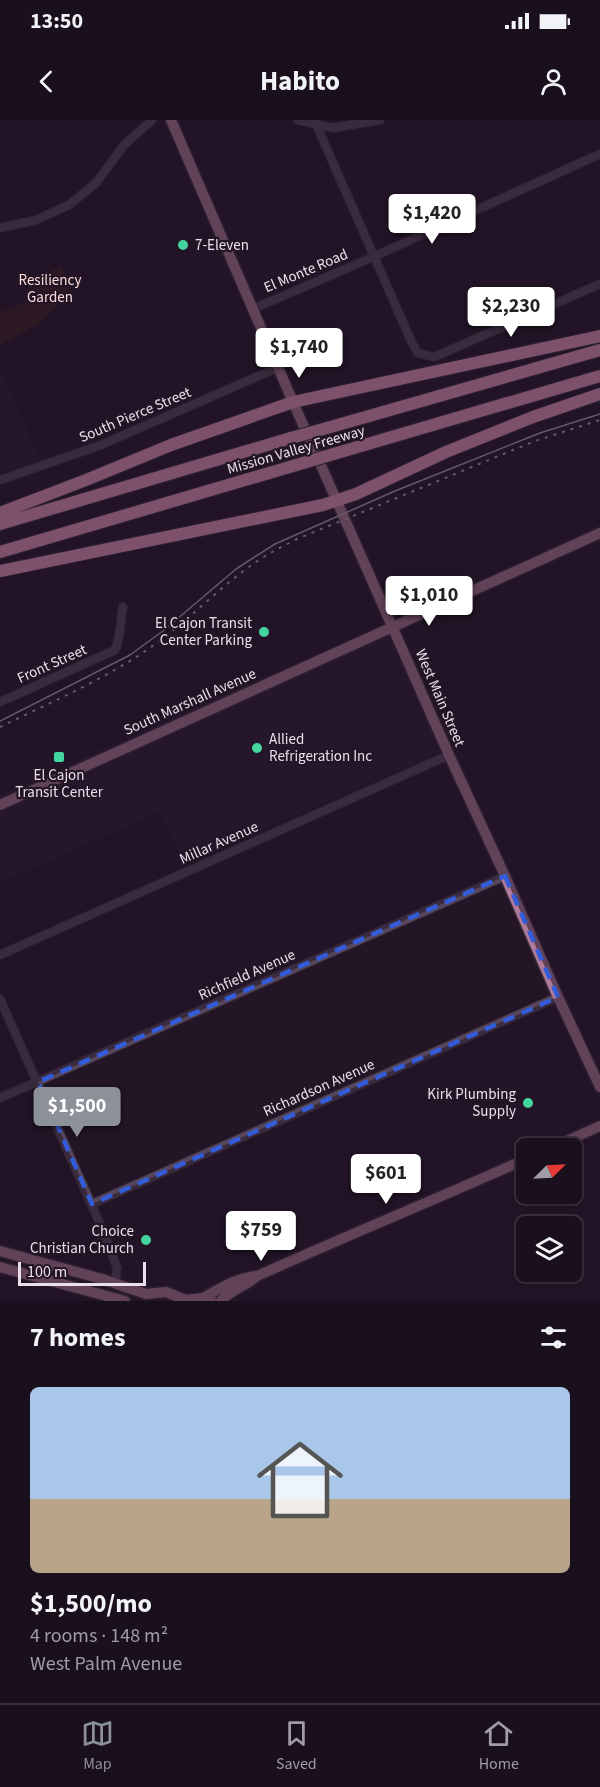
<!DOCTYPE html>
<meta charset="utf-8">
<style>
body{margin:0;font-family:"Source Sans 3",sans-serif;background:#271d29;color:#f1f3f6;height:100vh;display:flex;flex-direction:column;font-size:22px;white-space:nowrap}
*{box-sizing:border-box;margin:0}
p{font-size:20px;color:#9f9ca3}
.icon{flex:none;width:33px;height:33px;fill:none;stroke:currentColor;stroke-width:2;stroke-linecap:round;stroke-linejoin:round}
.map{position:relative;height:1181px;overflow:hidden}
.details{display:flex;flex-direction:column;background:#1a0f1c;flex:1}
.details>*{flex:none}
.needle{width:39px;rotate:66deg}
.fabs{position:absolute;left:516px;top:1018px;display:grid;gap:12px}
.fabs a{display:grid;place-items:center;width:66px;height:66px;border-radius:9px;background:#1a0f1c;box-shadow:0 3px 9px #0003,0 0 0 2px #382f3b;font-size:30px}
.scale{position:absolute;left:18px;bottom:15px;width:128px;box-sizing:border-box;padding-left:6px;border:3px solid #eadfec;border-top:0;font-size:16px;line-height:21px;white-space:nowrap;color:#eadfec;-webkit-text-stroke:4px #231426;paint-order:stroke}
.price{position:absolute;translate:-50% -51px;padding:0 14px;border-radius:6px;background:#fff;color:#222;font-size:20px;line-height:39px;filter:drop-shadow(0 2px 3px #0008)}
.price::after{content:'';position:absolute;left:50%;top:36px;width:18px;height:14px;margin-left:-9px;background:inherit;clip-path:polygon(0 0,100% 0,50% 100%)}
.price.active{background:#8c9099;color:#fff}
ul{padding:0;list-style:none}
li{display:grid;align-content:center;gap:12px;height:318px;padding:0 30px}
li+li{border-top:2px solid #382f3b}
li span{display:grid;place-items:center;height:186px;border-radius:9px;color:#555}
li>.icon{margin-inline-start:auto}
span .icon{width:108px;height:108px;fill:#fffc;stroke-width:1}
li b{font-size:26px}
h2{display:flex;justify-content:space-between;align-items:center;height:72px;padding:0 30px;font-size:26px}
.status{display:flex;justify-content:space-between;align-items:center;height:42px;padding:0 30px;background:#1a0f1c;direction:ltr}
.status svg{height:16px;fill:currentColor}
header{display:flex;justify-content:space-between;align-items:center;height:78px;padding:0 30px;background:#1a0f1c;font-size:27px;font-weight:700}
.dock{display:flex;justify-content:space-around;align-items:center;height:84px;border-top:2px solid #382f3b;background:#1a0f1c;font-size:16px;color:#9f9ca3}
.dock a{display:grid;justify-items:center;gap:3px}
.dock .active{color:#8c9099}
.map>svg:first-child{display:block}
.built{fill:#2c1931}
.green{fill:#3b201f}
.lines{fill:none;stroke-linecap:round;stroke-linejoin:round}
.minor-casing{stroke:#382e3b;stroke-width:10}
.major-casing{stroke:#382e3b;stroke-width:13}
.highway-casing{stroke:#382e3b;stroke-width:14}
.minor{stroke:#57465b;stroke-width:8}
.major{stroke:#b07a98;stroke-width:10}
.highway{stroke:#eb9cc0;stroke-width:12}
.tram{stroke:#b6aab9;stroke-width:1.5}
.rail{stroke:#b6aab9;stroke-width:2;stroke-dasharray:3 6;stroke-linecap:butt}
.highway-bridge-casing{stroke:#382e3b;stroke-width:14;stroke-linecap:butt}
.highway-bridge{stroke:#eb9cc0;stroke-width:12}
.marked{fill:none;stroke:#325cda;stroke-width:4.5;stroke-dasharray:12 8;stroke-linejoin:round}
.poi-dot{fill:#43d4a0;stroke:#231426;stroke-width:2}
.labels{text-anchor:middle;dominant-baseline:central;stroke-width:4.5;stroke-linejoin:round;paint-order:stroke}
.poi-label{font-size:15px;fill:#eadfec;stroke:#231426;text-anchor:end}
.street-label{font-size:15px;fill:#eadfec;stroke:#231426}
.park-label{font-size:15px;fill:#fadbd9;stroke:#231426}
</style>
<div class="status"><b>13:50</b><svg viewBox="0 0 49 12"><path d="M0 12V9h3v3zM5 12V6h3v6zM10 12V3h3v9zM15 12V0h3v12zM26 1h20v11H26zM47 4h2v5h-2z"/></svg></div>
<header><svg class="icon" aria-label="back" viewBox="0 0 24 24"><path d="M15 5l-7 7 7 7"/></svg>Habito<svg class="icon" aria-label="person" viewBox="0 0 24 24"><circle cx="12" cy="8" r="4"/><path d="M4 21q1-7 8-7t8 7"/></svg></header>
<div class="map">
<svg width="600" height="1181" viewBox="0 0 600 1181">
<rect width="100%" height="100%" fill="#231426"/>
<g class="built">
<path d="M0 250 41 341 0 353Z"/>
<path d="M385 504 444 632 183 744 160 692 0 763V675Z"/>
</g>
<path class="green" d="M62 146 70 172 40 203 0 225V192L30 181 38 157Z"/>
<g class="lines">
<defs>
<g id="minor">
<path d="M298 0 333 8 380 0"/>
<path d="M316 4 412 223 418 233 434 237 600 164"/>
<path d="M0 108 36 100 69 85 96 63 124 25 152 0"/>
<path d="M253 189 373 137 600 34"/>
<path d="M0 360 101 325 279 247"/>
<path d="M0 582 115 530C121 517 120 502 123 487"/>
<path d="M0 835 449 635"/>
<path d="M0 879 101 1106 117 1148 115 1163"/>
<path d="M0 978 505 756"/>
<path d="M92 1084 558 877"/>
</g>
<g id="major">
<path d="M171 0 293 282 449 635 505 756 558 877 600 967"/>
<path d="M0 685 600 413"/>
<path d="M549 1029 600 1006"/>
<path d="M0 1131 102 1159 146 1174 166 1172 186 1180 203 1178 212 1181"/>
<path d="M0 1147 125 1181"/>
<path d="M257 1156C346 1116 437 1079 526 1039"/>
<path d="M203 1178C223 1167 234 1159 257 1156 246 1166 232 1169 221 1181"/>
</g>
<g id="highway">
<path d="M327 308 600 230"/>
<path d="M337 333 600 256"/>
<path d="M0 393 86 360 171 325 293 282 600 216"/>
<path d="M0 404 291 318"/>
<path d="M0 432 303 343"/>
<path d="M0 451 323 385 356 374 446 332 533 297 600 274"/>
</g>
</defs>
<use href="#minor" class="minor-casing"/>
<use href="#major" class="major-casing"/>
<use href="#highway" class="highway-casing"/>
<use href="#minor" class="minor"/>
<use href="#major" class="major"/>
<use href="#highway" class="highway"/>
<path class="tram" d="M0 601 130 535 163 511 236 449 275 424 395 371 540 313 600 294"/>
<path class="rail" d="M0 607C51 582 108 558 154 525 186 502 214 473 246 449 262 437 279 428 297 419L535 321 600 300"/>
<defs>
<g id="highway-bridge">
<path d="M291 318 327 308"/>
<path d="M303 343 337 333"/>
</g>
</defs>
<use href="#highway-bridge" class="highway-bridge-casing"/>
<use href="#highway-bridge" class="highway-bridge"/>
</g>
<path d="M0 0H600V1181H0ZM505 756 558 877 92 1084 38 962Z" fill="#231426" fill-opacity=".55" fill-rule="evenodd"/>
<path class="marked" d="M505 756 558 877 92 1084 38 962Z"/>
<g class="poi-dot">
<circle cx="183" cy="125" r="6"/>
<circle cx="264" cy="512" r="6"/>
<circle cx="257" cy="628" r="6"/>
<rect x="53" y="631" width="12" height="12" rx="3"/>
<circle cx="528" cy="983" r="6"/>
<circle cx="146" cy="1120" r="6"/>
</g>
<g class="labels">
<g class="poi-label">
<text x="195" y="125" text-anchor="start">7-Eleven</text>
<text x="252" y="503">El Cajon Transit<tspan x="252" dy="17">Center Parking</tspan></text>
<text x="269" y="619" text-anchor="start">Allied<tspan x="269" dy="17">Refrigeration Inc</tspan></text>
<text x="59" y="655" text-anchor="middle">El Cajon<tspan x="59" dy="17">Transit Center</tspan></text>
<text x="516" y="974">Kirk Plumbing<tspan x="516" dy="17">Supply</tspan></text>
<text x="134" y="1111">Choice<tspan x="134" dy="17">Christian Church</tspan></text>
</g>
<g class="street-label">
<text transform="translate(306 151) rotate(-23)">El Monte Road</text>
<text transform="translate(135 295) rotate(-23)">South Pierce Street</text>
<text transform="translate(296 330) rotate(-16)">Mission Valley Freeway</text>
<text transform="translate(52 544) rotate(-24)">Front Street</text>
<text transform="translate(440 578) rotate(67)">West Main Street</text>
<text transform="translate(190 582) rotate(-24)">South Marshall Avenue</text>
<text transform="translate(219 723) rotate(-24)">Millar Avenue</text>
<text transform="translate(247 855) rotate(-24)">Richfield Avenue</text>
<text transform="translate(319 968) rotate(-24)">Richardson Avenue</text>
</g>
<g class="park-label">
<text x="50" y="160">Resiliency<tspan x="50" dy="17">Garden</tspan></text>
</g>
</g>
</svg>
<div class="fabs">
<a><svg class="needle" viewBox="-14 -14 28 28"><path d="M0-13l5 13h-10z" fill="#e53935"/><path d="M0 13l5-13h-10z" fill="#9f9ca3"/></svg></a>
<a><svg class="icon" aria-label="layers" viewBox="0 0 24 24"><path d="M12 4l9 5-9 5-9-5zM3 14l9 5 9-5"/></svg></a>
</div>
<div class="scale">100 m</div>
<b class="price" style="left:432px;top:125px">$1,420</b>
<b class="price" style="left:511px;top:218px">$2,230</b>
<b class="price" style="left:299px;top:259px">$1,740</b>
<b class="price" style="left:429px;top:507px">$1,010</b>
<b class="price active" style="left:77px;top:1018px">$1,500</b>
<b class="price" style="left:386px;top:1085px">$601</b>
<b class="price" style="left:261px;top:1142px">$759</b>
</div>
<section class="details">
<h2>7 homes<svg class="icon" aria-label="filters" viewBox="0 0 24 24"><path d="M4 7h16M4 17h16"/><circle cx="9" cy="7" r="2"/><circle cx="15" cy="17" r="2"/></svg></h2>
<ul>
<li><span style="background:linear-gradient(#a9c7e8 60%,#b9a48a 0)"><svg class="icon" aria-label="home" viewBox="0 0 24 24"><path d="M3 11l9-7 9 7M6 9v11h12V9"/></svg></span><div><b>$1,500/mo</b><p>4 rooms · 148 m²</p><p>West Palm Avenue</p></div></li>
</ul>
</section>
<nav class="dock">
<a class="active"><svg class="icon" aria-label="map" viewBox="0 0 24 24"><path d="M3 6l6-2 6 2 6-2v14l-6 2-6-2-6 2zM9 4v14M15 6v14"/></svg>Map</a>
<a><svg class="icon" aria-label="saved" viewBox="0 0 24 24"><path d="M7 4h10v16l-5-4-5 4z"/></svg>Saved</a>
<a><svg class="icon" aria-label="home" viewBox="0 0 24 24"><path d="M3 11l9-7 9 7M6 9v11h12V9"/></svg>Home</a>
</nav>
